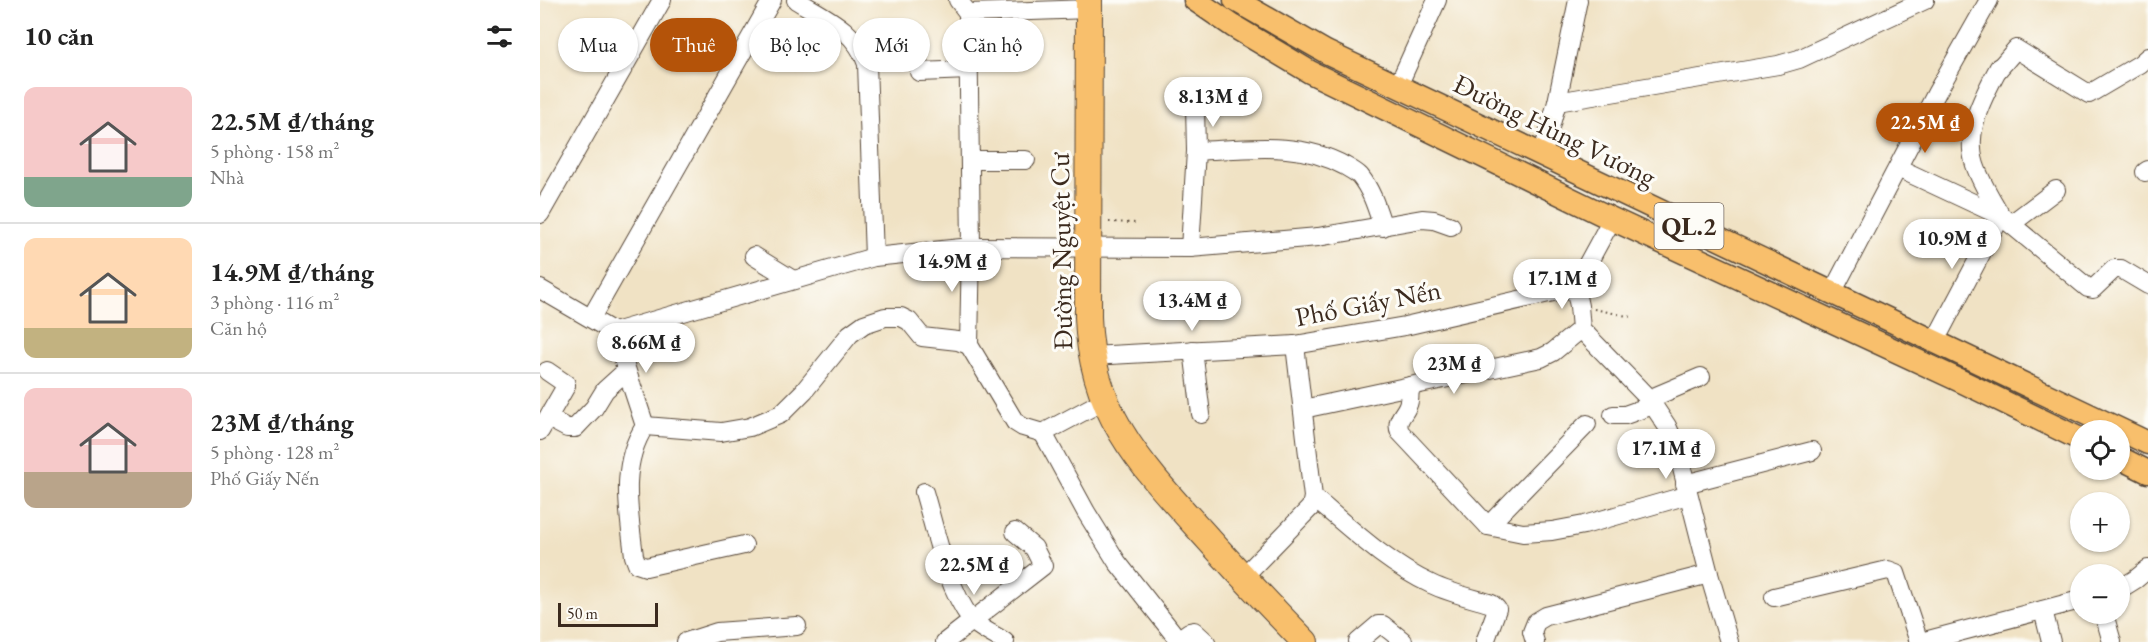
<!DOCTYPE html>
<html lang="vi">
<meta charset="utf-8">
<style>
body{margin:0;font-family:"EB Garamond",serif;background:#f2f2f2;color:#222;height:100vh;display:flex;flex-direction:column;font-size:22px;white-space:nowrap}
*{box-sizing:border-box;margin:0}
p{font-size:20px;color:#767676}
.icon{flex:none;width:33px;height:33px;fill:none;stroke:currentColor;stroke-width:2;stroke-linecap:round;stroke-linejoin:round}
.map{position:relative;flex:1;overflow:hidden}
.details{display:flex;flex-direction:column;background:#fff;width:540px}
.details>*{flex:none}
.banner{position:absolute;left:18px;top:18px;width:570px;height:54px;display:flex;gap:12px}
.fabs{position:absolute;left:1530px;top:420px;display:grid;gap:12px}
.fabs a{display:grid;place-items:center;width:60px;height:60px;border-radius:50%;background:#fff;box-shadow:0 2px 4px #0004;font-size:30px}
.scale{position:absolute;left:18px;bottom:15px;width:100px;box-sizing:border-box;padding-left:6px;border:3px solid #3b2a1e;border-top:0;font-size:16px;line-height:21px;white-space:nowrap;color:#3b2a1e;-webkit-text-stroke:4px #fdfcf7;paint-order:stroke}
.price{position:absolute;translate:-50% -51px;padding:0 14px;border-radius:21px;background:#fff;color:#222;font-size:20px;line-height:39px;filter:drop-shadow(0 2px 3px #0008)}
.price::after{content:'';position:absolute;left:50%;top:36px;width:18px;height:14px;margin-left:-9px;background:inherit;clip-path:polygon(0 0,100% 0,50% 100%)}
.price.selected{background:#b45309;color:#fff}
ul{padding:0;list-style:none}
li{display:flex;align-items:center;gap:18px;height:150px;padding:0 24px}
li+li{border-top:2px solid #e0e0e0}
li span{display:grid;place-items:center;flex:none;width:168px;height:120px;border-radius:12px;color:#555}
li>.icon{margin-inline-start:auto}
span .icon{width:72px;height:72px;fill:#fffc;stroke-width:1}
li b{font-size:26px}
h2{display:flex;justify-content:space-between;align-items:center;height:72px;padding:0 24px;font-size:26px}
.tag{padding:0 21px;border-radius:27px;background:#fff;box-shadow:0 2px 4px #0004;font-size:21px;line-height:54px}
.tag.selected{background:#b45309;color:#fff}
main{display:flex;flex:1;min-height:0}
.map>svg:first-child{display:block}
.lines{fill:none;stroke-linecap:round;stroke-linejoin:round}
.minor-casing{stroke:#564637;stroke-width:20}
.major-casing{stroke:#564637;stroke-width:25}
.highway-casing{stroke:#564637;stroke-width:28}
.path{stroke:#564637;stroke-width:2;stroke-dasharray:1.5 4.5;stroke-linecap:butt}
.minor{stroke:#fff;stroke-width:18}
.major{stroke:#f8bf6c;stroke-width:22}
.highway{stroke:#f8bf6c;stroke-width:26}
.labels{text-anchor:middle;dominant-baseline:central;stroke-width:6;stroke-linejoin:round;paint-order:stroke}
.shield{fill:#fdfcf7;stroke:#75695f;stroke-width:1.5}
.shield-label{font-size:26px;font-weight:bold;fill:#3b2a1e}
.street-label{font-size:27px;fill:#3b2a1e;stroke:#fdfcf7}
</style>
<main>
<section class="details">
<h2>10 căn<svg class="icon" aria-label="filters" viewBox="0 0 24 24"><path d="M4 7h16M4 17h16"/><circle cx="9" cy="7" r="2"/><circle cx="15" cy="17" r="2"/></svg></h2>
<ul>
<li><span style="background:linear-gradient(#f6c9c9 75%,#7fa58c 0)"><svg class="icon" aria-label="home" viewBox="0 0 24 24"><path d="M3 11l9-7 9 7M6 9v11h12V9"/></svg></span><div><b>22.5M ₫/tháng</b><p>5 phòng · 158 m²</p><p>Nhà</p></div></li>
<li><span style="background:linear-gradient(#ffd9b3 75%,#c2b280 0)"><svg class="icon" aria-label="home" viewBox="0 0 24 24"><path d="M3 11l9-7 9 7M6 9v11h12V9"/></svg></span><div><b>14.9M ₫/tháng</b><p>3 phòng · 116 m²</p><p>Căn hộ</p></div></li>
<li><span style="background:linear-gradient(#f6c9c9 70%,#b9a48a 0)"><svg class="icon" aria-label="home" viewBox="0 0 24 24"><path d="M3 11l9-7 9 7M6 9v11h12V9"/></svg></span><div><b>23M ₫/tháng</b><p>5 phòng · 128 m²</p><p>Phố Giấy Nến</p></div></li>
</ul>
</section>
<div class="map">
<svg width="1608" height="642" viewBox="0 0 1608 642">
<rect width="100%" height="100%" fill="#fdfcf7"/>
<filter id="ink" filterUnits="userSpaceOnUse"><feTurbulence type="fractalNoise" baseFrequency=".0167" numOctaves="2"/><feDisplacementMap in="SourceGraphic" scale="12" xChannelSelector="R" yChannelSelector="G"/><feConvolveMatrix kernelMatrix="1 2 1 2 8 2 1 2 1" color-interpolation-filters="sRGB"/></filter>
<filter id="wash" filterUnits="userSpaceOnUse"><feTurbulence type="fractalNoise" baseFrequency=".008" numOctaves="4" result="noise"/><feDisplacementMap in="SourceGraphic" scale="24" xChannelSelector="R" yChannelSelector="G"/><feGaussianBlur stdDeviation="1.35" result="paint"/><feColorMatrix in="noise" values="0 0 0 0 0 0 0 0 0 0 0 0 0 0 0 0 0 1.4 0 .05"/><feComposite in="paint" operator="in"/></filter>
<g filter="url(#wash)">
<rect width="100%" height="100%" fill="#f0e2c4"/>
</g>
<g filter="url(#ink)">
<g class="lines">
<defs>
<g id="minor">
<path d="M256 0C284 17 316 30 327 64L334 257"/>
<path d="M418 0 428 13 431 247 429 345 475 422 483 427 503 433 565 400"/>
<path d="M428 13 550 9"/>
<path d="M1459 67C1443 97 1424 131 1435 165 1441 183 1452 200 1461 216"/>
<path d="M1458 70 1476 49 1549 94 1600 64 1608 57"/>
<path d="M379 72 429 70"/>
<path d="M858 86 897 0"/>
<path d="M1017 102 1238 65 1259 59 1385 0"/>
<path d="M655 105 656 151"/>
<path d="M1002 156 1017 102 1038 0"/>
<path d="M430 160H486"/>
<path d="M1358 168 1461 216 1548 288 1553 289 1574 269H1581L1608 285"/>
<path d="M1605 172 1608 170"/>
<path d="M0 214 122 0"/>
<path d="M1471 224 1516 190"/>
<path d="M650 248 656 151C706 149 759 140 805 166 810 169 816 172 820 176 832 191 837 209 843 227"/>
<path d="M214 256 253 280"/>
<path d="M1035 287 1039 306 1041 329 1109 399 1127 426 1137 449 1169 574 1189 642"/>
<path d="M0 289 74 332 334 257 431 247 650 248 778 237 882 219 894 220 911 226"/>
<path d="M1292 293 1397 92 1449 0"/>
<path d="M51 318 232 0"/>
<path d="M74 332 105 426"/>
<path d="M1395 341 1461 216"/>
<path d="M653 350 661 414"/>
<path d="M551 356 755 345 865 326 1035 287 1072 219"/>
<path d="M870 386C869 391 870 397 869 401 867 414 854 418 860 432L948 526 983 533 1012 531 1044 525 1148 495"/>
<path d="M1109 399 1161 377"/>
<path d="M763 409 1001 358 1013 352 1041 329"/>
<path d="M1073 415H1085L1113 405"/>
<path d="M8 418 27 428H35L54 408 65 390 86 371"/>
<path d="M105 426 181 432 210 427 241 414 264 391 310 334 324 324 345 317H361L369 321 382 337 418 341 429 345"/>
<path d="M105 426C79 465 89 512 94 556L97 564 106 567 204 545"/>
<path d="M0 431 26 386V384L7 371"/>
<path d="M503 433 546 512 577 562 640 642"/>
<path d="M1145 484 1272 451"/>
<path d="M384 492C396 532 406 585 431 619 438 628 455 635 465 642"/>
<path d="M773 497C810 528 846 563 891 584 910 593 932 598 952 604L957 609 945 642"/>
<path d="M948 526 1047 424"/>
<path d="M703 577 771 507 773 497 755 345"/>
<path d="M1580 589 1596 579 1608 569"/>
<path d="M1234 597 1348 570 1356 573 1379 642"/>
<path d="M1503 610 1511 642"/>
<path d="M1564 614 1572 642"/>
<path d="M638 640 649 632 654 631 666 642"/>
<path d="M146 642 177 632 257 626"/>
<path d="M405 642 503 566 494 548 475 532"/>
<path d="M818 642 838 625H843L863 641"/>
<path d="M995 642 992 632 996 622 1006 616 1169 574"/>
<path d="M1381 642 1540 600"/>
</g>
<g id="major">
<path d="M655 0 693 26 770 72 1072 219 1425 383 1540 439"/>
<path d="M695 0 786 52 1608 443"/>
<path d="M1580 458 1608 472"/>
</g>
<path id="highway" d="M549 0 548 317C551 413 601 465 661 531 695 569 730 606 765 642"/>
</defs>
<use href="#minor" class="minor-casing"/>
<use href="#major" class="major-casing"/>
<use href="#highway" class="highway-casing"/>
<g class="path">
<path d="M569 222 597 223"/>
<path d="M1054 309 1092 317"/>
</g>
<use href="#minor" class="minor"/>
<use href="#major" class="major"/>
<use href="#highway" class="highway"/>
</g>
</g>
<g class="labels">
<rect class="shield" x="1114.5" y="203" width="69" height="46" rx="4.5"/>
<g class="shield-label">
<text x="1149" y="226">QL.2</text>
</g>
<g class="street-label">
<text transform="translate(1015 130) rotate(26)">Đường Hùng Vương</text>
<text transform="translate(521 251) rotate(-91)">Đường Nguyệt Cư</text>
<text transform="translate(828 303) rotate(-11)">Phố Giấy Nến</text>
</g>
</g>
</svg>
<div class="fabs">
<a><svg class="icon" aria-label="locate" viewBox="0 0 24 24"><circle cx="12" cy="12" r="6"/><path d="M12 2v4M12 18v4M2 12h4M18 12h4"/></svg></a>
<a>+</a>
<a>−</a>
</div>
<div class="scale">50 m</div>
<b class="price" style="left:673px;top:128px">8.13M ₫</b>
<b class="price selected" style="left:1385px;top:154px">22.5M ₫</b>
<b class="price" style="left:1412px;top:270px">10.9M ₫</b>
<b class="price" style="left:412px;top:293px">14.9M ₫</b>
<b class="price" style="left:1022px;top:310px">17.1M ₫</b>
<b class="price" style="left:652px;top:332px">13.4M ₫</b>
<b class="price" style="left:106px;top:374px">8.66M ₫</b>
<b class="price" style="left:914px;top:395px">23M ₫</b>
<b class="price" style="left:1126px;top:480px">17.1M ₫</b>
<b class="price" style="left:434px;top:596px">22.5M ₫</b>
<div class="banner">
<a class="tag">Mua</a>
<a class="tag selected">Thuê</a>
<a class="tag">Bộ lọc</a>
<a class="tag">Mới</a>
<a class="tag">Căn hộ</a>
</div>
</div>
</main>
